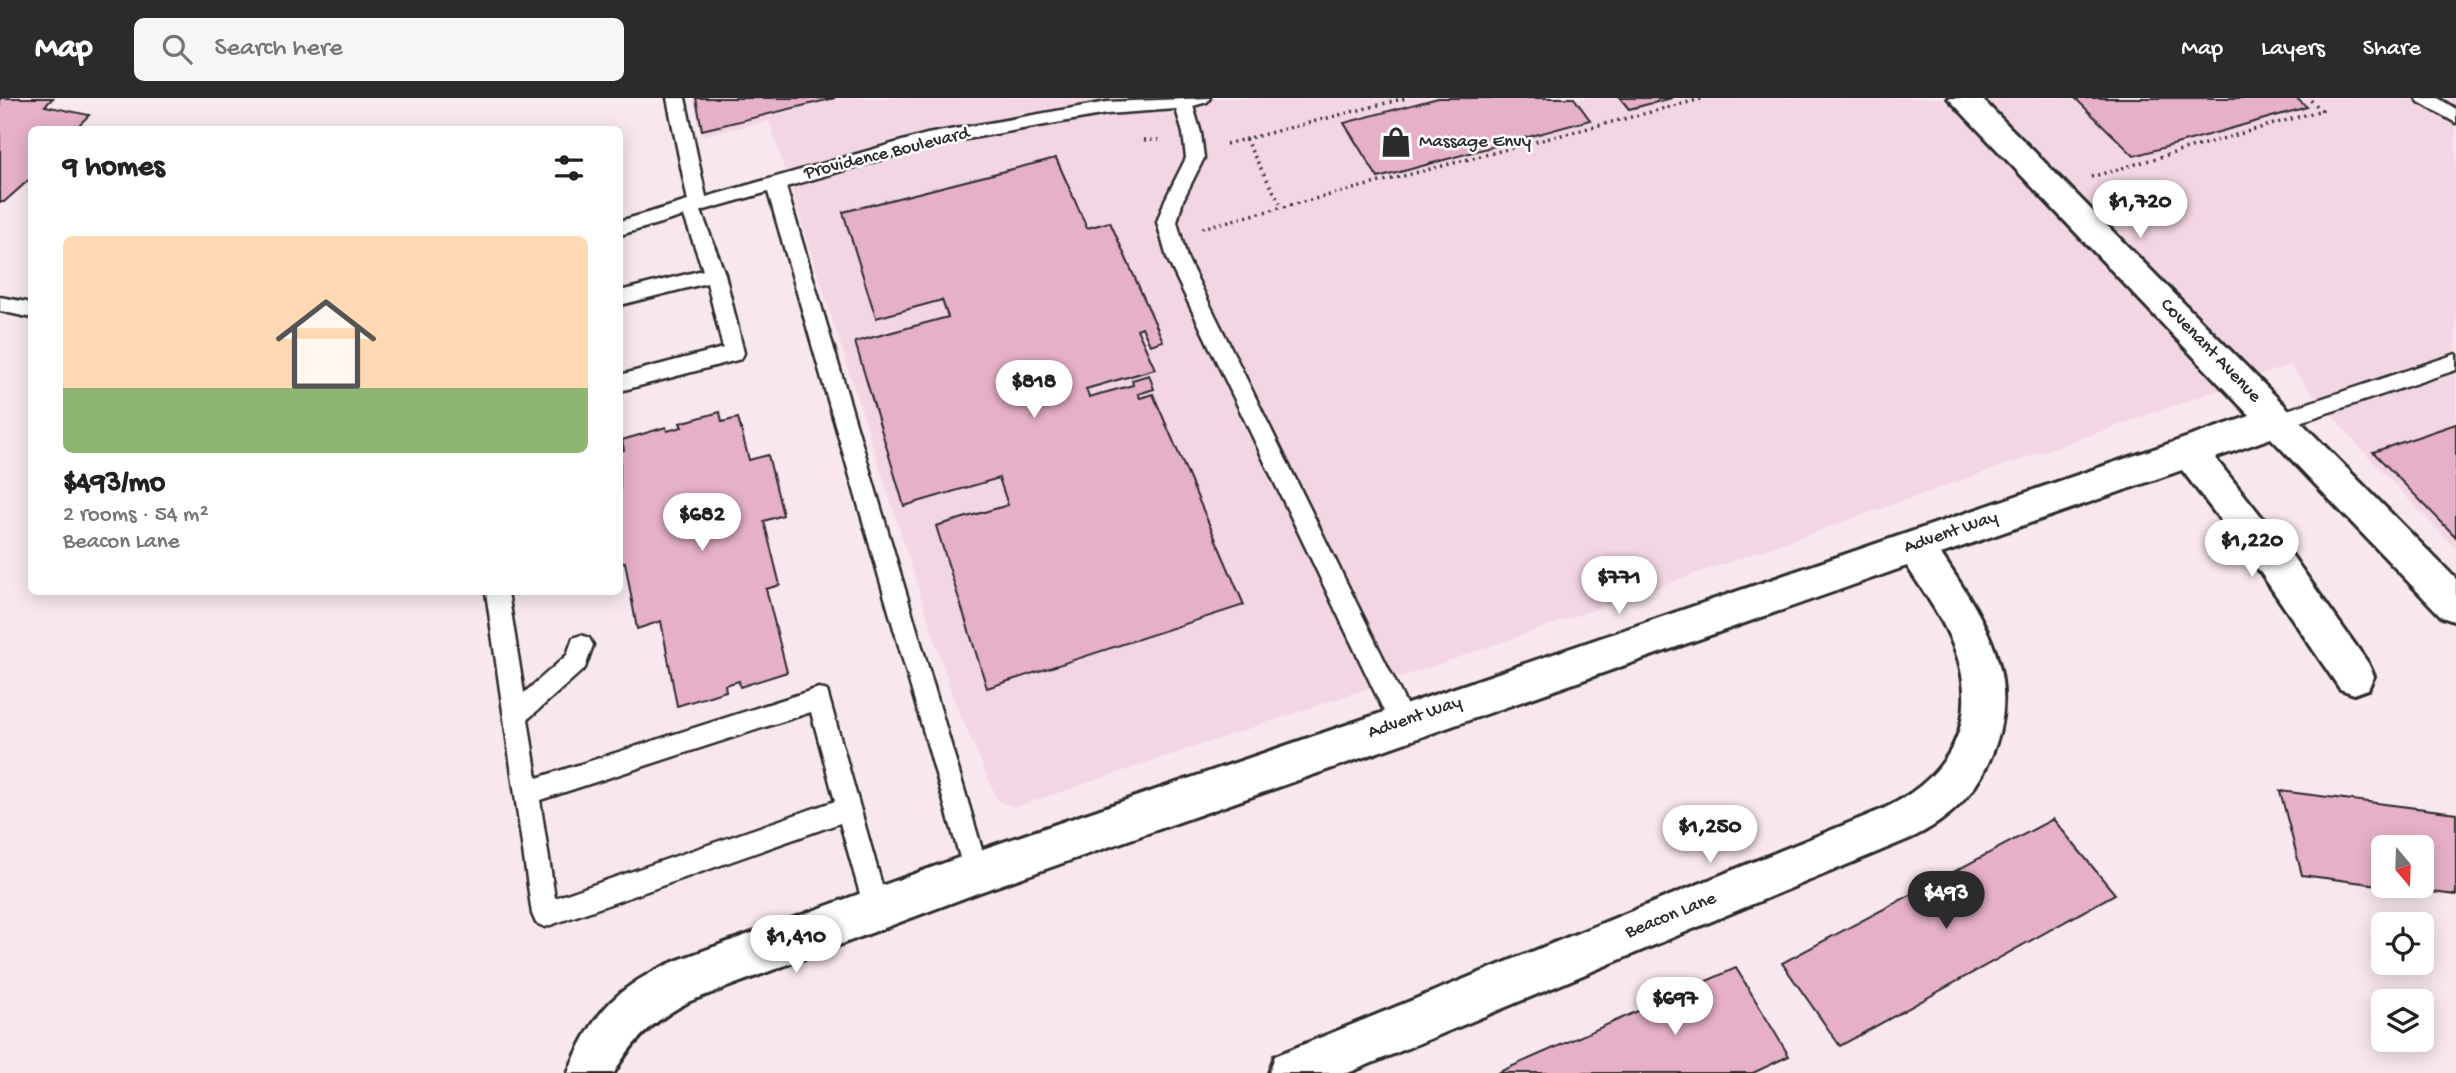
<!DOCTYPE html>
<meta charset="utf-8">
<style>
body{margin:0;font-family:"Gochi Hand",sans-serif;background:#f6f6f6;color:#222;height:100vh;display:flex;flex-direction:column;font-size:26px;white-space:nowrap}
*{box-sizing:border-box;margin:0}
p{font-size:23px;color:#767676}
.icon{flex:none;width:38px;height:38px;fill:none;stroke:currentColor;stroke-width:2;stroke-linecap:round;stroke-linejoin:round}
.map{position:relative;flex:1;overflow:hidden}
.drawer{position:absolute;left:28px;top:28px;width:595px;height:469px;display:flex;flex-direction:column;background:#fff;border-radius:10px;box-shadow:0 4px 18px #0003}
.drawer>*{flex:none}
.needle{width:46px;rotate:161deg}
.fabs{position:absolute;left:2371px;top:737px;display:grid;gap:14px}
.fabs a{display:grid;place-items:center;width:63px;height:63px;border-radius:10px;background:#fff;box-shadow:0 4px 18px #0003;font-size:35px}
.price{position:absolute;translate:-50% -60px;padding:0 16px;border-radius:24px;background:#fff;color:#222;font-size:23px;line-height:46px;filter:drop-shadow(0 2px 4px #0008)}
.price::after{content:'';position:absolute;left:50%;top:42px;width:21px;height:16px;margin-left:-10px;background:inherit;clip-path:polygon(0 0,100% 0,50% 100%)}
.price.on{background:#2b2b2b;color:#fff}
ul{padding:0;list-style:none}
li{display:grid;align-content:center;gap:14px;height:371px;padding:0 35px}
li+li{border-top:2px solid #e0e0e0}
li span{display:grid;place-items:center;height:217px;border-radius:10px;color:#555}
li>.icon{margin-inline-start:auto}
span .icon{width:126px;height:126px;fill:#fffc;stroke-width:1}
li b{font-size:30px}
h2{display:flex;justify-content:space-between;align-items:center;height:84px;padding:0 35px;font-size:30px}
header{display:flex;align-items:center;gap:42px;box-sizing:border-box;height:98px;padding:0 35px;background:#2b2b2b;color:#fff}
header strong{font-size:33px}
nav{display:flex;gap:38px;margin-inline-start:auto;font-size:24px}
.search{width:490px;height:63px;background:#f6f6f6;display:flex;align-items:center;gap:18px;box-sizing:border-box;padding:0 24px;border-radius:10px;color:#767676;font-size:26px}
.map>svg:first-child{display:block}
.built{fill:#f3d6e3}
.building{fill:#e6b0c8;stroke:#2b2b2b;stroke-width:2;fill-rule:evenodd}
.lines{fill:none;stroke-linecap:round;stroke-linejoin:round}
.lane-casing{stroke:#2b2b2b;stroke-width:5}
.street-casing{stroke:#2b2b2b;stroke-width:6}
.path{stroke:#2b2b2b;stroke-width:3.5;stroke-dasharray:2 4.5;stroke-linecap:butt}
.lane{fill:#fff;fill-rule:evenodd}
.street{fill:#fff;fill-rule:evenodd}
.labels{text-anchor:middle;dominant-baseline:central;stroke-width:5;stroke-linejoin:round;paint-order:stroke}
.poi-label{font-size:19px;fill:#2b2b2b;stroke:#fff;text-anchor:start}
.street-label{font-size:19px;fill:#2b2b2b;stroke:#fff}
</style>
<header>
<strong>Map</strong>
<div class="search"><svg class="icon" aria-label="search" viewBox="0 0 24 24"><circle cx="10" cy="10" r="6"/><path d="M15 15l6 6"/></svg>Search here</div>
<nav><a>Map</a><a>Layers</a><a>Share</a></nav>
</header>
<div class="map">
<svg width="2456" height="975" viewBox="0 0 2456 975">
<rect width="100%" height="100%" fill="#f8e7ee"/>
<filter id="ink" filterUnits="userSpaceOnUse"><feTurbulence type="fractalNoise" baseFrequency=".0143" numOctaves="2"/><feDisplacementMap in="SourceGraphic" scale="14" xChannelSelector="R" yChannelSelector="G"/><feConvolveMatrix kernelMatrix="1 2 1 2 8 2 1 2 1" color-interpolation-filters="sRGB"/></filter>
<g filter="url(#ink)">
<path class="built" d="M693 0H2456V451L2363 353 2289 267 1428 570 1016 709 998 703 954 602 769 23 702 38Z"/>
<g class="building">
<path d="M0 0H53L45 8 89 17 74 32H32V79L4 104H0Z"/>
<path d="M696 0H835L702 32Z"/>
<path d="M1438 0H1574L1590 22 1378 80 1344 25Z"/>
<path d="M1620 0H1672L1629 11Z"/>
<path d="M2075 0H2296L2307 9 2134 58Z"/>
<path d="M1056 60 1087 130 1110 124 1163 243 1150 247 1142 229 1137 231 1155 271 1086 291 1089 299 1133 287 1132 282 1149 277 1154 291 1138 296 1140 300 1153 296 1244 507 987 590 936 428 1008 407 999 380 904 408 855 244 948 219 942 202 876 220 843 114Z"/>
<path d="M720 314 722 324 738 320 749 362 768 357 783 417 764 423 780 487 766 491 787 574 740 589 739 583 725 587 726 593 677 608 661 523 637 531 625 464 620 465V353L624 352 622 342 666 329 667 333 682 329 680 325Z"/>
<path d="M2456 326V439L2373 354Z"/>
<path d="M2280 693 2456 715V797L2302 777ZM2384 749H2422V788H2384Z"/>
<path d="M2053 721 2115 796 1840 948 1782 865Z"/>
<path d="M1736 870 1789 958 1753 975H1497Z"/>
</g>
<g class="lines">
<defs>
<g id="lane">
<path d="M667 0H685L706 99 927 36 1107 4 1210 0 1207 4 1193 8 1201 35 1204 60 1183 102 1177 124 1187 160 1411 616 1414 624 1411 632 1402 635 1393 632 1167 160 1157 124 1165 102 1186 60 1183 35 1176 11 1107 16 927 48 786 89 989 775 985 784 976 787 967 784 768 94 701 113 725 176 744 255 741 261 620 293V277L723 250 707 185 620 207V193L703 172 684 118 620 137V123L688 103Z"/>
<path d="M2416 0H2438L2456 11V25L2419 4Z"/>
<path d="M0 199 32 205V220L0 213Z"/>
<path d="M2456 256V272L2279 331 2272 329 2268 323 2272 317Z"/>
<path d="M486 494H508L524 595 567 557 573 540 581 537 589 540 593 547 585 570 528 621 537 680 819 590 827 593 889 812 885 821 876 825 867 821 840 725 545 829 536 825 532 816ZM811 614 835 703 555 800 540 702Z"/>
</g>
<path id="street" d="M1948 0H1981L2456 481V524L2442 519 2271 340 2215 360 2288 452 2368 565 2374 578 2368 591 2354 596 2340 591 2261 475 2182 372 1941 456C1985 522 2026 583 1989 663 1973 699 1946 724 1911 740L1348 975H1269L1275 958 1881 712C1951 680 1983 620 1953 547 1942 519 1923 493 1907 468L980 794 690 903C657 920 632 942 614 975H568C592 915 618 887 678 862L980 752 2250 318Z"/>
</defs>
<use href="#lane" class="lane-casing"/>
<use href="#street" class="street-casing"/>
<g class="path">
<path d="M1245 41 1282 109"/>
<path d="M1144 42H1160"/>
<path d="M1226 46 1406 0"/>
<path d="M2091 79 2322 12 2308 0"/>
<path d="M1202 130 1705 0"/>
</g>
<use href="#lane" class="lane"/>
<use href="#street" class="street"/>
</g>
</g>
<defs>
<symbol id="shop-bare" viewBox="-9 -9 18 18"><path d="M-5-2.5h2.3a2.7 3.5 0 0 1 5.4 0H5L5.5 6h-11ZM-1.5-2.5h3a1.5 2.3 0 0 0-3 0Z" fill="#2b2b2b" stroke="#fff" stroke-width="2.5" paint-order="stroke"/></symbol>
</defs>
<g fill-rule="evenodd">
<use href="#shop-bare" x="1374" y="22" width="44" height="44"/>
</g>
<g class="labels">
<g class="poi-label">
<text x="1419" y="44">Massage Envy</text>
</g>
<g class="street-label">
<text transform="translate(887 56) rotate(-14)">Providence Boulevard</text>
<text transform="translate(2210 253) rotate(46)">Covenant Avenue</text>
<text transform="translate(1951 435) rotate(-19)">Advent Way</text>
<text transform="translate(1415 620) rotate(-19)">Advent Way</text>
<text transform="translate(1671 818) rotate(-22)">Beacon Lane</text>
</g>
</g>
</svg>
<div class="fabs">
<a><svg class="needle" viewBox="-14 -14 28 28"><path d="M0-13l5 13h-10z" fill="#e53935"/><path d="M0 13l5-13h-10z" fill="#767676"/></svg></a>
<a><svg class="icon" aria-label="locate" viewBox="0 0 24 24"><circle cx="12" cy="12" r="6"/><path d="M12 2v4M12 18v4M2 12h4M18 12h4"/></svg></a>
<a><svg class="icon" aria-label="layers" viewBox="0 0 24 24"><path d="M12 4l9 5-9 5-9-5zM3 14l9 5 9-5"/></svg></a>
</div>
<b class="price" style="left:2140px;top:142px">$1,720</b>
<b class="price" style="left:1034px;top:322px">$818</b>
<b class="price" style="left:702px;top:455px">$682</b>
<b class="price" style="left:2252px;top:481px">$1,220</b>
<b class="price" style="left:1619px;top:518px">$771</b>
<b class="price" style="left:1710px;top:767px">$1,250</b>
<b class="price on" style="left:1946px;top:833px">$493</b>
<b class="price" style="left:796px;top:877px">$1,410</b>
<b class="price" style="left:1675px;top:939px">$697</b>
<section class="drawer">
<h2>9 homes<svg class="icon" aria-label="filters" viewBox="0 0 24 24"><path d="M4 7h16M4 17h16"/><circle cx="9" cy="7" r="2"/><circle cx="15" cy="17" r="2"/></svg></h2>
<ul>
<li><span style="background:linear-gradient(#ffd9b3 70%,#8fb573 0)"><svg class="icon" aria-label="home" viewBox="0 0 24 24"><path d="M3 11l9-7 9 7M6 9v11h12V9"/></svg></span><div><b>$493/mo</b><p>2 rooms · 54 m²</p><p>Beacon Lane</p></div></li>
</ul>
</section>
</div>
